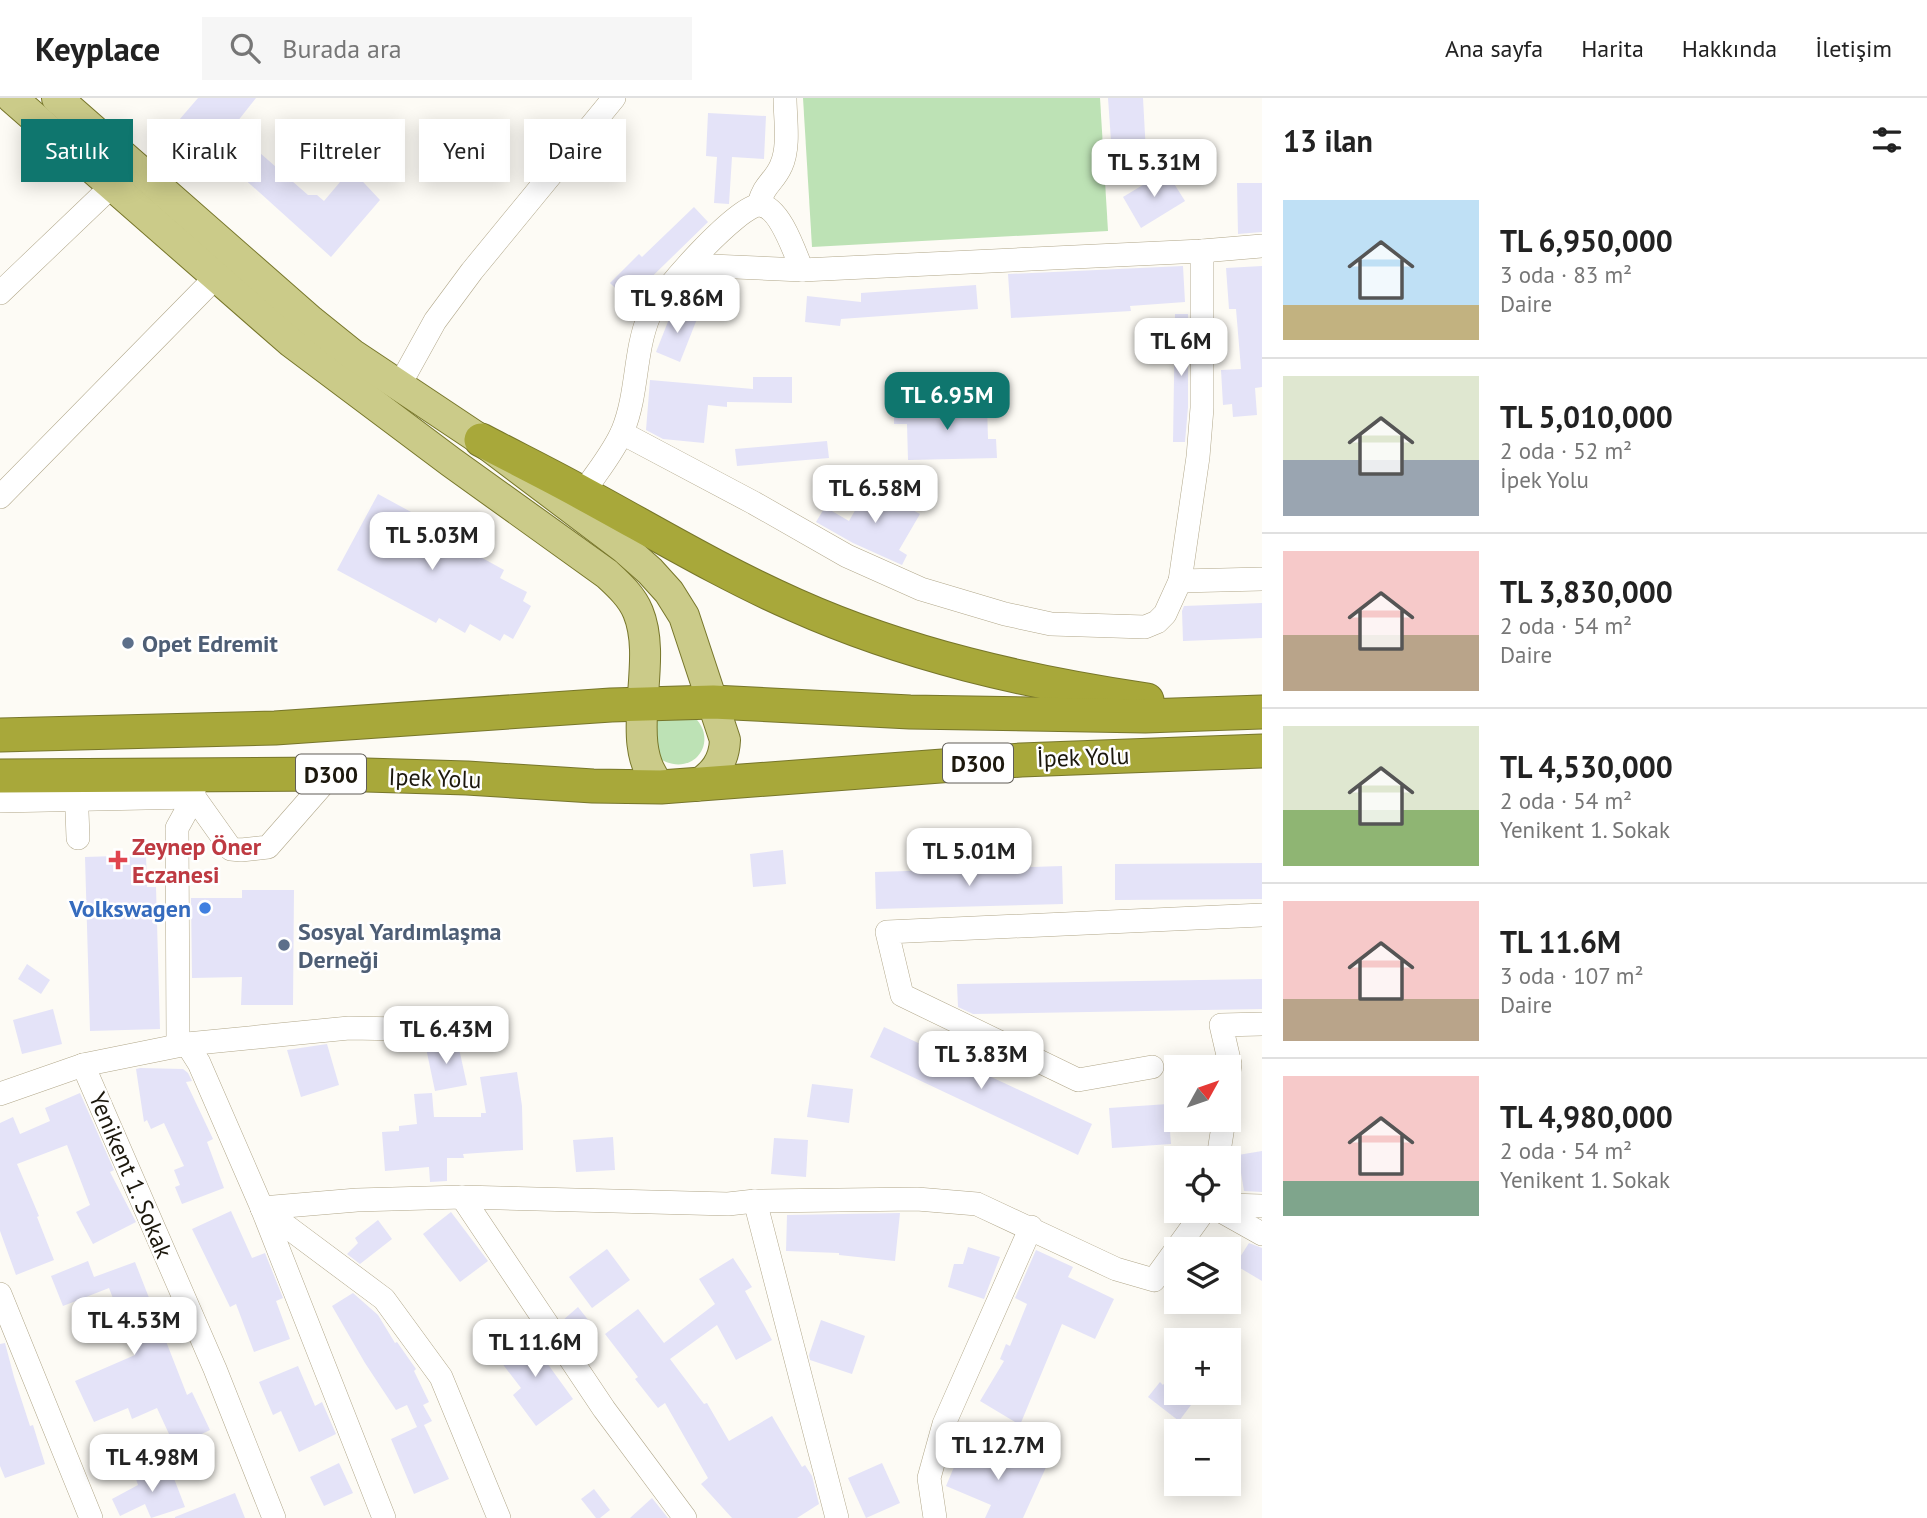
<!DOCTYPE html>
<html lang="tr">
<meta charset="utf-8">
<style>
body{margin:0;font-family:"PT Sans",sans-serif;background:#f6f6f6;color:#222;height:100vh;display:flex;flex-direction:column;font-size:26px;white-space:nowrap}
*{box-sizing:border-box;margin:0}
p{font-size:23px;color:#767676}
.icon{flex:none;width:38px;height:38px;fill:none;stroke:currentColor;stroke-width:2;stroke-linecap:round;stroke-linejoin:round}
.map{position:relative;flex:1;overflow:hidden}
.panel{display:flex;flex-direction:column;background:#fff;width:665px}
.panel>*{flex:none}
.guide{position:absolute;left:21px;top:21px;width:665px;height:63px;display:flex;gap:14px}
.needle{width:46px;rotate:50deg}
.buttons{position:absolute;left:1164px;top:957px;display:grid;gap:14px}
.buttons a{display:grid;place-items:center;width:77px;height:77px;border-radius:0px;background:#fff;box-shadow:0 4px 18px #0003;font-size:35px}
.price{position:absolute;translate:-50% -60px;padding:0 16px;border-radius:14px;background:#fff;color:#222;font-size:23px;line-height:46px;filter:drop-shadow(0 2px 4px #0008)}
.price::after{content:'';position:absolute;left:50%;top:42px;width:21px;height:16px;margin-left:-10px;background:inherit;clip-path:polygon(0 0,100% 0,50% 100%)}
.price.selected{background:#0f766e;color:#fff}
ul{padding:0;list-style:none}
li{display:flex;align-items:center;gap:21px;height:175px;padding:0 21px}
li+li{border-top:2px solid #e0e0e0}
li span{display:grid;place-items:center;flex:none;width:196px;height:140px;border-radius:0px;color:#555}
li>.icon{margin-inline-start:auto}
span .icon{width:84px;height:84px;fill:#fffc;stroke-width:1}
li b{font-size:30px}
h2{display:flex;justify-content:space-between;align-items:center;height:84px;padding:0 21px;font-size:30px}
.pill{padding:0 24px;border-radius:0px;background:#fff;box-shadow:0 4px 18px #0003;font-size:24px;line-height:63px}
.pill.selected{background:#0f766e;color:#fff}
header{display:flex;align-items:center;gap:42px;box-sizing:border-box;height:98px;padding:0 35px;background:#fff;border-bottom:2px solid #e0e0e0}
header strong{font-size:33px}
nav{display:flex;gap:38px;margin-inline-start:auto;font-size:24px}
.search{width:490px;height:63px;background:#f6f6f6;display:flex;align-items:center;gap:18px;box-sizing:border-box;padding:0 24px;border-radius:0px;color:#767676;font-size:26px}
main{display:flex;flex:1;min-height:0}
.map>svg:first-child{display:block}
.green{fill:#bde2b5}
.building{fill:#e4e3f8}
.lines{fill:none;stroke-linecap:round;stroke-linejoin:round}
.minor-casing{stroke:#b1a78a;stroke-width:24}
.major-casing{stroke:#77762a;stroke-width:32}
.highway-casing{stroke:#77762a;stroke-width:35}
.minor{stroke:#fff;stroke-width:23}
.major{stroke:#cbcb89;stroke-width:30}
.highway{stroke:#a8a83a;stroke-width:33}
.service-dot{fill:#5c6f8a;stroke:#fff;stroke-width:2.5}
.health-dot{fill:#e0444e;stroke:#fff;stroke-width:2.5}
.shop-dot{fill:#3f7fe0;stroke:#fff;stroke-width:2.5}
.labels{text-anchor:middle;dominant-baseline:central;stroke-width:5;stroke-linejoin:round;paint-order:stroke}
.shield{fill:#fff;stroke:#605d56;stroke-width:2}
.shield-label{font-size:23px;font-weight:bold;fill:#1c180d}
.service-label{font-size:24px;font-weight:bold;fill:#4e5e75;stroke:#fff;text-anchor:start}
.street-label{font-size:24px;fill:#1c180d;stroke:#fff}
.health-label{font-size:24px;font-weight:bold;fill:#be3a42;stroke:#fff;text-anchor:start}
.shop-label{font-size:24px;font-weight:bold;fill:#366cbe;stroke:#fff;text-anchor:end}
</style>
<header>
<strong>Keyplace</strong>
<div class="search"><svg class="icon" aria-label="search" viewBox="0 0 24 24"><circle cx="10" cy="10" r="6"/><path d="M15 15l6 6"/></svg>Burada ara</div>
<nav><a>Ana sayfa</a><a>Harita</a><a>Hakkında</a><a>İletişim</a></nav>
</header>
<main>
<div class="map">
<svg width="1262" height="1420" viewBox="0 0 1262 1420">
<rect width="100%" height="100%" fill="#fdfbf5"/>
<g class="green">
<path d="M803 0H1100L1108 133 812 149Z"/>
<path d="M691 616C722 641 694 681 660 661L653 628 658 621Z"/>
</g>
<g class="building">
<path d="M198 0H256L237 24 247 33 245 42 308 97H317L324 103 351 71 380 102 331 159 179 22Z"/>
<path d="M1108 0H1143L1146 55 1112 57Z"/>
<path d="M708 15 766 18 764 61 732 59 729 106 714 105 717 59 706 58Z"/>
<path d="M1166 73 1185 103 1141 130 1123 99Z"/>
<path d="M1237 85H1262V134L1238 136Z"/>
<path d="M694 109 708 124 628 202 610 185 639 156 642 159Z"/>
<path d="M1183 168 1185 204 1130 208 1131 213 1011 220 1008 176Z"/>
<path d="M1262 168V289L1255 290 1257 317 1233 319 1232 306 1223 307 1221 272 1241 271 1236 211H1229L1226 170Z"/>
<path d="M976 187 978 211 841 221 840 228 805 224 807 198 861 204V195Z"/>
<path d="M673 211 697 221 680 264 656 254Z"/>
<path d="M1175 216H1188V309L1185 344H1173Z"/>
<path d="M753 279H792V305L727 304V309L708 307 704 345 663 341 646 332 650 282 753 291Z"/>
<path d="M987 307 988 341H996L997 360 908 362 907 326H894V309Z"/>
<path d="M827 343 829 360 737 368 735 351Z"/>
<path d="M869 388 920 416 899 452 907 457 902 467 853 445 816 424 825 409 849 423Z"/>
<path d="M378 396 479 451 475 456 504 472 500 480 527 494 523 503 531 508 513 541 504 536 500 543 470 526 465 535 439 520 436 525 337 472Z"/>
<path d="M1262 505V540L1183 543 1182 513 1184 508Z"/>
<path d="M783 752 786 786 753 789 750 756Z"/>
<path d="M146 757 147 789H156L160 931 90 933 85 759Z"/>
<path d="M1262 765V801L1115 802V766Z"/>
<path d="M1062 768 1063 806 876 811 875 774Z"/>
<path d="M242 792H294L293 907H241L242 879 192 880 191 800H242Z"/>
<path d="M27 866 50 882 41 896 18 881Z"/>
<path d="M1262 881V911L973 916 958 909 957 886Z"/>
<path d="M53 911 62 946 22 956 13 922Z"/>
<path d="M884 929 1092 1026 1078 1057 870 959Z"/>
<path d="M425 945 458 946 467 987 435 993Z"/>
<path d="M327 946 339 987 301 999 287 952Z"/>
<path d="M140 970 183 971 188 975 192 983 186 984 213 1041 207 1044 224 1090 182 1106 175 1089 180 1087 174 1072 184 1068 164 1025 151 1031 147 1022 144 1024 136 971Z"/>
<path d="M517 974 522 1008 523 1052 463 1056 464 1060H447V1083L430 1084 429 1069 385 1073 382 1034 399 1033V1028L417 1026 414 996 432 995 434 1019H481V1015H486L480 979Z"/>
<path d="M812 986 853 991 849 1025 807 1019Z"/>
<path d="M80 995 114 1072 110 1074 136 1124 93 1146 76 1114 90 1107 67 1047 17 1066 39 1118 37 1119 54 1162 16 1177 0 1133V1025L13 1019 20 1036 50 1023 45 1010Z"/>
<path d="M1168 1006 1171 1046 1112 1050 1109 1010Z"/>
<path d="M613 1039 615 1072 576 1074 573 1042Z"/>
<path d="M774 1040 808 1042 806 1079 771 1076Z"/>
<path d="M1262 1053V1094L1244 1093 1238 1057Z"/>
<path d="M231 1113 252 1160 265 1155 283 1200 276 1203 290 1241 254 1254 236 1206 230 1209 192 1131Z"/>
<path d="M451 1114 488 1163 460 1184 423 1136Z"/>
<path d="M900 1115 895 1163 839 1157V1155L786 1153 787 1117Z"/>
<path d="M378 1122 392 1141 360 1166 347 1156 358 1145 355 1140Z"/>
<path d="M1249 1145 1262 1150V1183L1235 1167Z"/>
<path d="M968 1149 1000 1159 984 1201 948 1189 954 1166H963Z"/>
<path d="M607 1151 630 1182 592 1210 569 1179Z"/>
<path d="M1036 1152 1073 1169 1068 1179 1114 1201 1095 1241 1062 1226 1020 1327 980 1303 1004 1263 1000 1261 1006 1246 1010 1248 1027 1206 1015 1200Z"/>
<path d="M733 1160 752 1189 745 1193 772 1242 736 1262 717 1227 670 1261 704 1306 707 1305 729 1343 772 1318 802 1369 805 1367 812 1378 819 1406 797 1420H732L701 1386 708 1380 665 1305 658 1310 635 1281 638 1279 605 1236 638 1211 664 1245 715 1206 699 1181Z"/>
<path d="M88 1163 94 1179 135 1164 187 1297 192 1294 210 1332 175 1349 157 1310 132 1321 128 1310 94 1324 75 1283 135 1257 109 1190 63 1208 51 1178Z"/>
<path d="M353 1195 378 1217 395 1245 397 1244 416 1271 414 1273 429 1304 423 1307 432 1323 424 1327 449 1381 414 1396 391 1341 417 1329 407 1307 396 1312 365 1265 332 1208Z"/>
<path d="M578 1209 589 1223 571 1237 562 1223Z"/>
<path d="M821 1222 865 1238 852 1276 810 1262 809 1257Z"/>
<path d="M535 1233 553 1261 547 1265 573 1301 536 1328 513 1297 521 1290 498 1260Z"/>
<path d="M5 1245 14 1279 30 1328 33 1327 45 1366 5 1380 0 1368V1246Z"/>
<path d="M298 1268 315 1308 322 1304 336 1336 299 1354 281 1313 273 1317 259 1284Z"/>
<path d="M1176 1270V1295H1200L1179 1323 1148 1299 1160 1284 1163 1287Z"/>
<path d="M962 1350 1003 1368H1006L1015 1352 1047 1367 1023 1420H985L991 1407 946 1388Z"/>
<path d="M168 1365 185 1409 151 1420 145 1406 120 1418 112 1401 138 1387 135 1378Z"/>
<path d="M339 1365 353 1395 324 1408 310 1379Z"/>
<path d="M882 1365 900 1405 866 1420 848 1380Z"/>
<path d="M594 1391 610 1412 600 1420H596L581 1401Z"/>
<path d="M235 1395 245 1420H175V1419Z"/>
<path d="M652 1400 668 1420H630Z"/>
</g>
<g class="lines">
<defs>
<g id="minor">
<path d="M759 106C764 86 774 84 781 68 790 49 785 20 785 0"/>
<path d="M689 167 802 172 1202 153 1262 148"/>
<path d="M0 195 112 88"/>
<path d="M399 288 435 223 472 173 614 0"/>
<path d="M622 335 754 405 847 458 921 491 1005 516 1051 526 1145 529 1157 524 1165 516 1180 483 1198 359 1202 310V153"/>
<path d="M583 395C596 375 614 354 623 332 638 295 634 254 649 218 657 197 740 105 760 107 780 109 795 155 802 172"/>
<path d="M0 399 216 179"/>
<path d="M1180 483 1262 481"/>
<path d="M76 687 78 740"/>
<path d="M194 699 231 751 241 752 268 749 332 676"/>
<path d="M0 703 194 699"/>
<path d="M178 946 177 730 194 699V678"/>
<path d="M187 946 349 930 458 932"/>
<path d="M83 967 215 1271 274 1420"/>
<path d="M1152 969 1078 982 902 897 887 834 1262 817"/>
<path d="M1228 981 1230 966 1221 927 1262 926"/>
<path d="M0 996 83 967 187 946 199 965 262 1110 384 1420"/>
<path d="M1218 1060 1224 1022"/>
<path d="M462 1099 604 1311 685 1420"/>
<path d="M755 1103 837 1420"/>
<path d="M1228 1107 1262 1108"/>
<path d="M262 1110 357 1102 462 1099 728 1106 755 1103 917 1101 977 1106 1116 1171 1154 1182 1204 1113"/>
<path d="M262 1110 384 1201 441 1279 499 1420"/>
<path d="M1221 1113 1262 1136"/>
<path d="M0 1196 91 1420"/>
<path d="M935 1420 929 1380 944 1326 1031 1129"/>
</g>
<g id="major">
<path d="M12 0 291 244 451 364 607 476C619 487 632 499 638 514 660 567 620 647 661 689"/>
<path d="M57 0 311 223 352 256 481 342 624 450 650 473 669 494 684 518 725 642C724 664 714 676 696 688"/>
</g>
<g id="highway">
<path d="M481 342C515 360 550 377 584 396 654 434 722 475 795 507 907 557 1026 584 1147 602"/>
<path d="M0 637 275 630 611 607 713 604 910 614 1145 618 1262 614"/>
<path d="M0 678 332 676 467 680 593 688 661 689 1021 662 1262 653"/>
</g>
</defs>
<use href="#minor" class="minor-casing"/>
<use href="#major" class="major-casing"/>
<use href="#highway" class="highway-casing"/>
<use href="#minor" class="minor"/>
<use href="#major" class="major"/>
<use href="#highway" class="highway"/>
</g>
<g class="service-dot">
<circle cx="128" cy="545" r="7"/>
<circle cx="284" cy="847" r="7"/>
</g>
<path class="health-dot" d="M114.5 751.5h7v7h7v7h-7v7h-7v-7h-7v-7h7z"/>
<circle class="shop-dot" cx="205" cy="810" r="7"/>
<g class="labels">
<g class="shield">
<rect x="943" y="645.5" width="70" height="39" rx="5"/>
<rect x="296" y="656.5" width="70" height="39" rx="5"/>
</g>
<g class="shield-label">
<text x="978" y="665">D300</text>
<text x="331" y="676">D300</text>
</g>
<g class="service-label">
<text x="142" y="545">Opet Edremit</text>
<text x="298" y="833">Sosyal Yardımlaşma<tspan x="298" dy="28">Derneği</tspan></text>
</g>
<g class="street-label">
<text transform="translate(1083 659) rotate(-2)">İpek Yolu</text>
<text transform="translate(435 680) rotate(2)">Ipek Yolu</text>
<text transform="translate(131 1077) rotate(67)">Yenikent 1. Sokak</text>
</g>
<g class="health-label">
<text x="132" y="748">Zeynep Öner<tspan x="132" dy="28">Eczanesi</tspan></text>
</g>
<g class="shop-label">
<text x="191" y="810">Volkswagen</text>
</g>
</g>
</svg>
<div class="buttons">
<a><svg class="needle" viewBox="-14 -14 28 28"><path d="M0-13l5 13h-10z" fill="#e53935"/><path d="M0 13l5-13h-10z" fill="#767676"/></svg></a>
<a><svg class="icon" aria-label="locate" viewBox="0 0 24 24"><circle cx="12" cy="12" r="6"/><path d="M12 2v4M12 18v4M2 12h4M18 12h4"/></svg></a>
<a><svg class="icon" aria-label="layers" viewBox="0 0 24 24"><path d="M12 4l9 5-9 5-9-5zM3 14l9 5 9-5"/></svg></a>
<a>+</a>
<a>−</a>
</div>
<b class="price" style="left:1154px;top:101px">TL 5.31M</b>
<b class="price" style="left:677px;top:237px">TL 9.86M</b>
<b class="price" style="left:1181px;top:280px">TL 6M</b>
<b class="price selected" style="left:947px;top:334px">TL 6.95M</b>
<b class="price" style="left:875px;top:427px">TL 6.58M</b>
<b class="price" style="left:432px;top:474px">TL 5.03M</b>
<b class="price" style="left:969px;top:790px">TL 5.01M</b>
<b class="price" style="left:446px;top:968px">TL 6.43M</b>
<b class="price" style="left:981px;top:993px">TL 3.83M</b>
<b class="price" style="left:134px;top:1259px">TL 4.53M</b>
<b class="price" style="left:535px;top:1281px">TL 11.6M</b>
<b class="price" style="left:998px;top:1384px">TL 12.7M</b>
<b class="price" style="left:152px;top:1396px">TL 4.98M</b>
<div class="guide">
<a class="pill selected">Satılık</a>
<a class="pill">Kiralık</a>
<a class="pill">Filtreler</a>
<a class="pill">Yeni</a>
<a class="pill">Daire</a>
</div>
</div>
<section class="panel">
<h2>13 ilan<svg class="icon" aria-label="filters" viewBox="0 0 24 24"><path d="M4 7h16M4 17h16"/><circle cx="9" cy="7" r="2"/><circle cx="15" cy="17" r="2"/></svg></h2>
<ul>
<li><span style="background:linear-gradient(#bfe0f5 75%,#c2b280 0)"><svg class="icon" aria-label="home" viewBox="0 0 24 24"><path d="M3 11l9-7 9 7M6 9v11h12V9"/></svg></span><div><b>TL 6,950,000</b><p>3 oda · 83 m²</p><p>Daire</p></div></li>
<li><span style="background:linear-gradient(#dfe7d0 60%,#9aa5b1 0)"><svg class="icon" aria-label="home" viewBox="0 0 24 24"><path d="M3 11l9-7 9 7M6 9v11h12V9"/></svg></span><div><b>TL 5,010,000</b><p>2 oda · 52 m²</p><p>İpek Yolu</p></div></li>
<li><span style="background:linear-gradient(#f6c9c9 60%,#b9a48a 0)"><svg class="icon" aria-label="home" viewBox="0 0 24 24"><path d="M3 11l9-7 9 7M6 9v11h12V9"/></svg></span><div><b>TL 3,830,000</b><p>2 oda · 54 m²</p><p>Daire</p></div></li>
<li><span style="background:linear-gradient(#dfe7d0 60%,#8fb573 0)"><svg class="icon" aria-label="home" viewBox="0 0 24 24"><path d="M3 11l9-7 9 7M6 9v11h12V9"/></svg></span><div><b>TL 4,530,000</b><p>2 oda · 54 m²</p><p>Yenikent 1. Sokak</p></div></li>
<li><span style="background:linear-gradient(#f6c9c9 70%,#b9a48a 0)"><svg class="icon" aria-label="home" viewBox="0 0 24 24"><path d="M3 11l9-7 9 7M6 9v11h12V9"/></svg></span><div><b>TL 11.6M</b><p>3 oda · 107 m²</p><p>Daire</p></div></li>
<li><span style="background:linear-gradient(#f6c9c9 75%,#7fa58c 0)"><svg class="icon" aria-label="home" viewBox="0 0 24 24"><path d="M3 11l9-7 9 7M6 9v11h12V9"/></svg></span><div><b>TL 4,980,000</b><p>2 oda · 54 m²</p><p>Yenikent 1. Sokak</p></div></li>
</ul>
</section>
</main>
